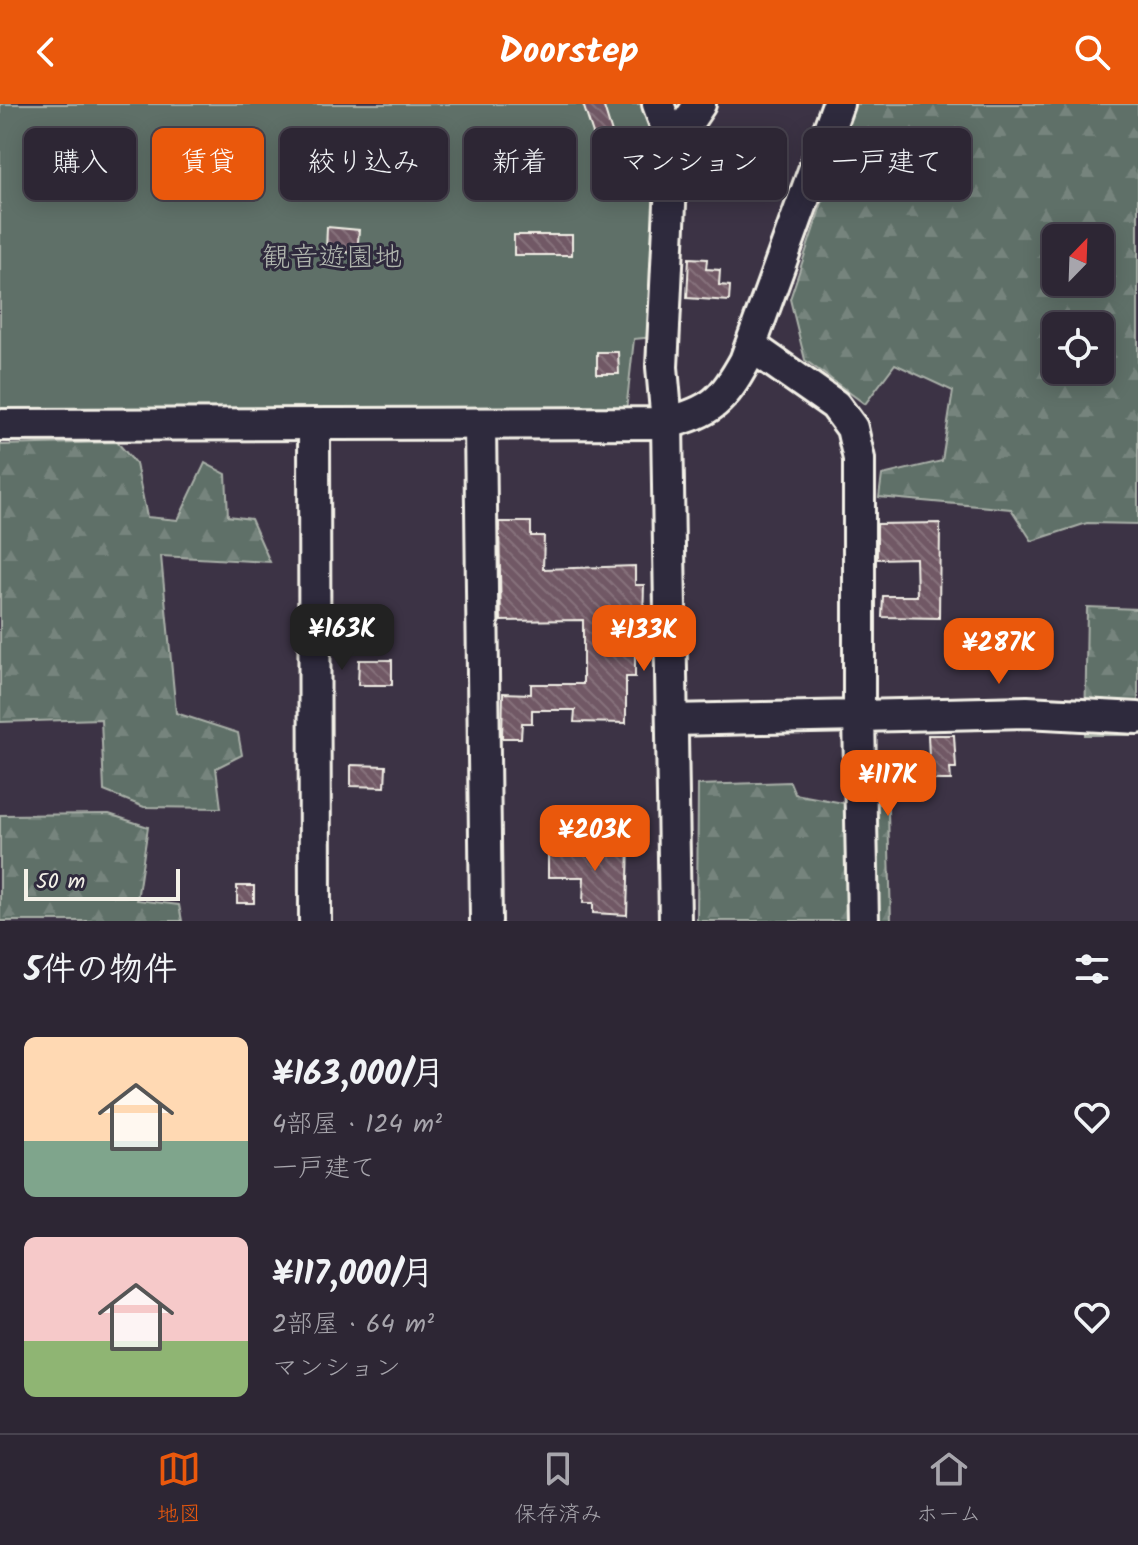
<!DOCTYPE html>
<html lang="ja">
<meta charset="utf-8">
<style>
body{margin:0;font-family:Kalam,"Klee One",sans-serif;background:#352e3c;color:#f1f3f6;height:100vh;display:flex;flex-direction:column;font-size:30px;white-space:nowrap}
*{box-sizing:border-box;margin:0}
p{font-size:26px;color:#a7a5ac}
.icon{flex:none;width:44px;height:44px;fill:none;stroke:currentColor;stroke-width:2;stroke-linecap:round;stroke-linejoin:round}
.map{position:relative;height:817px;overflow:hidden}
.details{display:flex;flex-direction:column;background:#2d2634;flex:1}
.details>*{flex:none}
.guide{position:absolute;left:24px;top:24px;width:1090px;height:72px;display:flex;gap:16px}
.needle{width:52px;rotate:23deg}
.tools{position:absolute;left:1042px;top:120px;display:grid;gap:16px}
.tools a{display:grid;place-items:center;width:72px;height:72px;border-radius:12px;background:#2d2634;box-shadow:0 4px 20px #0003,0 0 0 2px #48434f;font-size:40px}
.scale{position:absolute;left:24px;bottom:20px;width:156px;box-sizing:border-box;padding-left:8px;border:4px solid #f4f1e8;border-top:0;font-size:22px;line-height:28px;white-space:nowrap;color:#f4f1e8;-webkit-text-stroke:6px #2f2a3d;paint-order:stroke}
.price{position:absolute;translate:-50% -68px;padding:0 18px;border-radius:16px;background:#ea580c;color:#fff;font-size:26px;line-height:52px;filter:drop-shadow(0 2px 4px #0008)}
.price::after{content:'';position:absolute;left:50%;top:48px;width:24px;height:18px;margin-left:-12px;background:inherit;clip-path:polygon(0 0,100% 0,50% 100%)}
.price.on{background:#222;color:#fff}
ul{padding:0;list-style:none}
li{display:flex;align-items:center;gap:24px;height:200px;padding:0 24px}
li span{display:grid;place-items:center;flex:none;width:224px;height:160px;border-radius:12px;color:#555}
li>.icon{margin-inline-start:auto}
span .icon{width:96px;height:96px;fill:#fffc;stroke-width:1}
li b{font-size:34px}
h2{display:flex;justify-content:space-between;align-items:center;height:96px;padding:0 24px;font-size:34px}
.pill{padding:0 28px;border-radius:12px;background:#2d2634;box-shadow:0 4px 20px #0003,0 0 0 2px #48434f;font-size:28px;line-height:72px}
.pill.on{background:#ea580c;color:#fff}
header{display:flex;justify-content:space-between;align-items:center;height:104px;padding:0 24px;background:#ea580c;color:#fff;font-size:36px;font-weight:800}
.tab-bar{display:flex;justify-content:space-around;align-items:center;height:112px;border-top:2px solid #48434f;background:#2d2634;font-size:22px;color:#a7a5ac}
.tab-bar a{display:grid;justify-items:center;gap:4px}
.tab-bar .on{color:#ea580c}
.map>svg:first-child{display:block}
.forest{fill:url(#forest-firs);stroke:#a9b0a8;stroke-width:2;fill-rule:evenodd}
.green{fill:#5e6f67;stroke:#a9b0a8;stroke-width:2}
.building{fill:url(#building-back-hatch);stroke:#f4f1e8;stroke-width:2}
.lines{fill:none;stroke-linecap:round;stroke-linejoin:round}
.minor-casing{stroke:#f4f1e8;stroke-width:36}
.minor{stroke:#2f2a3d;stroke-width:30}
.labels{text-anchor:middle;dominant-baseline:central;stroke-width:6;stroke-linejoin:round;paint-order:stroke}
.park-label{font-size:28px;fill:#b0b6ae;stroke:#2f2a3d}
</style>
<header><svg class="icon" aria-label="back" viewBox="0 0 24 24"><path d="M15 5l-7 7 7 7"/></svg>Doorstep<svg class="icon" aria-label="search" viewBox="0 0 24 24"><circle cx="10" cy="10" r="6"/><path d="M15 15l6 6"/></svg></header>
<div class="map">
<svg width="1138" height="817" viewBox="0 0 1138 817">
<defs>
<pattern id="forest-firs" width="22" height="20" patternUnits="userSpaceOnUse" patternTransform="scale(2)"><rect width="22" height="20" fill="#5e6f67"/><path d="M5 1l3.5 6h-7zM16 11l3.5 6h-7z" fill="#76847d"/></pattern>
<pattern id="building-back-hatch" width="6" height="6" patternUnits="userSpaceOnUse" patternTransform="scale(2)"><rect width="6" height="6" fill="#715965"/><path d="M-1 5l2 2M0 0l6 6M5-1l2 2" fill="none" stroke="#86717b"/></pattern>
</defs>
<rect width="100%" height="100%" fill="#3c3345"/>
<filter id="ink" filterUnits="userSpaceOnUse"><feTurbulence type="fractalNoise" baseFrequency=".0125" numOctaves="2"/><feDisplacementMap in="SourceGraphic" scale="16" xChannelSelector="R" yChannelSelector="G"/><feConvolveMatrix kernelMatrix="1 2 1 2 8 2 1 2 1" color-interpolation-filters="sRGB"/></filter>
<g filter="url(#ink)">
<g class="forest">
<path d="M855 0H1138V420L1087 419 1032 437 1011 405 879 393 882 371 942 357 953 287 895 260 865 300 805 256 790 195ZM1056 134H1100V178H1056ZM1056 222H1100V266H1056Z"/>
<path d="M117 338 136 360 147 413 178 416 205 359 226 370 228 412 251 415 270 458 161 452 176 609 238 629 242 651 216 664 221 704 144 703 104 687 101 615 0 618V341Z"/>
<path d="M1087 503 1138 505V631H1085Z"/>
<path d="M887 671 891 817H697L698 681 790 678 795 690 843 699Z"/>
<path d="M109 710 148 723 137 796 179 801 182 817H0V711Z"/>
</g>
<path class="green" d="M0 0H648L664 44 655 233 634 235 626 307 0 308Z"/>
<g class="building">
<path d="M583 0H603L617 45 600 51Z"/>
<path d="M387 62 418 63 416 93 386 92Z"/>
<path d="M327 123 359 126 357 149 326 147Z"/>
<rect x="514" y="131" width="58" height="20"/>
<path d="M689 154 707 155 706 165 720 166 719 181 730 182 729 197 687 194Z"/>
<path d="M597 248H618L619 270H597Z"/>
<path d="M499 418H531V432H544L543 465 635 462V481H644L642 552 635 551V573H626V619L574 618 575 606H532V619H522L521 634H502L503 589 531 590V580H583V516L501 517Z"/>
<path d="M940 419 939 514 882 513 883 492H917L916 454 877 455V420Z"/>
<path d="M359 556H392V581H358Z"/>
<path d="M928 631H954L956 664H950L951 676H930Z"/>
<path d="M351 661 386 662 385 683 351 682Z"/>
<path d="M548 739 629 740 627 811 593 809V799H583L584 773H548Z"/>
<rect x="237" y="782" width="17" height="17"/>
</g>
<g class="lines">
<defs>
<g id="minor">
<path d="M658 0 673 40 662 263 667 319 675 817"/>
<path d="M673 40 700 0"/>
<path d="M314 320 315 817"/>
<path d="M480 320 486 817"/>
<path d="M0 321 667 319C712 307 723 297 745 257L838 0"/>
<path d="M672 616 859 612V355L852 324 835 301 751 242"/>
<path d="M863 817 859 612 1027 608 1138 614"/>
</g>
</defs>
<use href="#minor" class="minor-casing"/>
<use href="#minor" class="minor"/>
</g>
</g>
<g class="labels">
<g class="park-label">
<text x="332" y="154">観音遊園地</text>
</g>
</g>
</svg>
<div class="tools">
<a><svg class="needle" viewBox="-14 -14 28 28"><path d="M0-13l5 13h-10z" fill="#e53935"/><path d="M0 13l5-13h-10z" fill="#a7a5ac"/></svg></a>
<a><svg class="icon" aria-label="locate" viewBox="0 0 24 24"><circle cx="12" cy="12" r="6"/><path d="M12 2v4M12 18v4M2 12h4M18 12h4"/></svg></a>
</div>
<div class="scale">50 m</div>
<b class="price on" style="left:342px;top:568px">¥163K</b>
<b class="price" style="left:644px;top:569px">¥133K</b>
<b class="price" style="left:999px;top:582px">¥287K</b>
<b class="price" style="left:888px;top:714px">¥117K</b>
<b class="price" style="left:595px;top:769px">¥203K</b>
<div class="guide">
<a class="pill">購入</a>
<a class="pill on">賃貸</a>
<a class="pill">絞り込み</a>
<a class="pill">新着</a>
<a class="pill">マンション</a>
<a class="pill">一戸建て</a>
</div>
</div>
<section class="details">
<h2>5件の物件<svg class="icon" aria-label="filters" viewBox="0 0 24 24"><path d="M4 7h16M4 17h16"/><circle cx="9" cy="7" r="2"/><circle cx="15" cy="17" r="2"/></svg></h2>
<ul>
<li><span style="background:linear-gradient(#ffd9b3 65%,#7fa58c 0)"><svg class="icon" aria-label="home" viewBox="0 0 24 24"><path d="M3 11l9-7 9 7M6 9v11h12V9"/></svg></span><div><b>¥163,000/月</b><p>4部屋 · 124 m²</p><p>一戸建て</p></div><svg class="icon" aria-label="heart" viewBox="0 0 24 24"><path d="M12 20l-8-8c-3-5 5-10 8-4 3-6 11-1 8 4z"/></svg></li>
<li><span style="background:linear-gradient(#f6c9c9 65%,#8fb573 0)"><svg class="icon" aria-label="home" viewBox="0 0 24 24"><path d="M3 11l9-7 9 7M6 9v11h12V9"/></svg></span><div><b>¥117,000/月</b><p>2部屋 · 64 m²</p><p>マンション</p></div><svg class="icon" aria-label="heart" viewBox="0 0 24 24"><path d="M12 20l-8-8c-3-5 5-10 8-4 3-6 11-1 8 4z"/></svg></li>
</ul>
</section>
<nav class="tab-bar">
<a class="on"><svg class="icon" aria-label="map" viewBox="0 0 24 24"><path d="M3 6l6-2 6 2 6-2v14l-6 2-6-2-6 2zM9 4v14M15 6v14"/></svg>地図</a>
<a><svg class="icon" aria-label="saved" viewBox="0 0 24 24"><path d="M7 4h10v16l-5-4-5 4z"/></svg>保存済み</a>
<a><svg class="icon" aria-label="home" viewBox="0 0 24 24"><path d="M3 11l9-7 9 7M6 9v11h12V9"/></svg>ホーム</a>
</nav>
